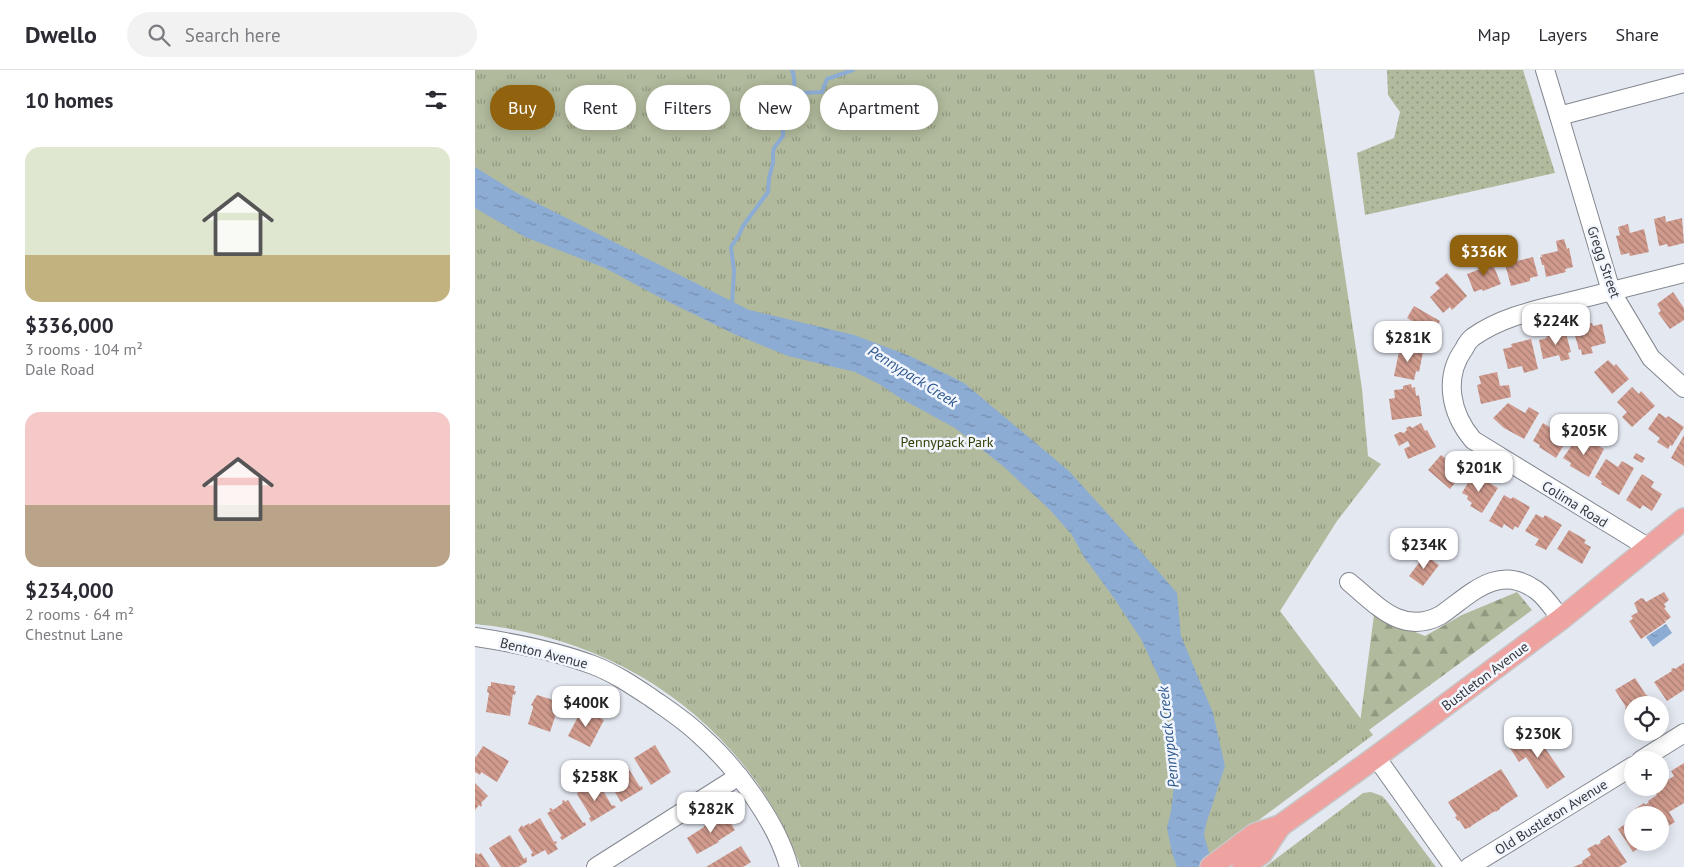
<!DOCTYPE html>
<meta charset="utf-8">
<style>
body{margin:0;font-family:"PT Sans",sans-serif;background:#f2f2f3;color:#2b2b33;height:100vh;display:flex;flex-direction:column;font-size:19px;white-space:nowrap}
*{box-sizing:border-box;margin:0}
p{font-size:16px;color:#7c7c81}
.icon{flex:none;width:28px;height:28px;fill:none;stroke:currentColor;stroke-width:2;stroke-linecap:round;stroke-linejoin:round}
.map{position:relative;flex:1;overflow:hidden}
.sheet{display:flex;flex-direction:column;background:#fff;width:475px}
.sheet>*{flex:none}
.top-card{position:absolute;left:15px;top:15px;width:475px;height:45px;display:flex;gap:10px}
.fabs{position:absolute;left:1149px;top:626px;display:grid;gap:10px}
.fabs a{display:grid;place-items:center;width:45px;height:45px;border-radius:50%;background:#fff;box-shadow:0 2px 12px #0003;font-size:25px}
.price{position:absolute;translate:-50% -42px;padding:0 11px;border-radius:10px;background:#fff;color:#222;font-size:16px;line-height:32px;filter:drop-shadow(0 1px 2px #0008)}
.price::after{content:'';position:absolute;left:50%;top:30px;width:15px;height:11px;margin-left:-8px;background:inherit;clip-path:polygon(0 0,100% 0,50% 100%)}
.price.on{background:#91630f;color:#fff}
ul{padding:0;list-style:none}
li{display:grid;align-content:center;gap:10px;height:265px;padding:0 25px}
li span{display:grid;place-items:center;height:155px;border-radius:15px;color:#555}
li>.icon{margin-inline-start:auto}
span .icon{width:90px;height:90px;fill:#fffc;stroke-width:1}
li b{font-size:21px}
h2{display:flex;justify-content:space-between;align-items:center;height:60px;padding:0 25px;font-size:21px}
.chip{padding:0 18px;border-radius:22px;background:#fff;box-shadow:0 2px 12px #0003;font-size:18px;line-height:45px}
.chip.on{background:#91630f;color:#fff}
header{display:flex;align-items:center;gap:30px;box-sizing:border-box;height:70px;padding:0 25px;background:#fff;border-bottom:1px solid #e1e1e2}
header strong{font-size:24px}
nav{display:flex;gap:28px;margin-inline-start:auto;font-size:18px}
.search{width:350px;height:45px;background:#f2f2f3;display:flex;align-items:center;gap:12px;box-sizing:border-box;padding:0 18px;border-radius:28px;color:#7c7c81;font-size:19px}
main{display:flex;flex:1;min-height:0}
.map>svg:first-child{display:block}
.grass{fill:url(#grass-dots)}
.forest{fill:url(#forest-firs)}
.park{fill:url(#park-tufts)}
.water{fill:url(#water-ripples)}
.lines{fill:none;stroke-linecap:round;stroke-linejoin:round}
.stream{stroke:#8dacd4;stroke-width:4}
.building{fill:url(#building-back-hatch)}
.minor-casing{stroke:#83878f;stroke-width:20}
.major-casing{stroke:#c6c7c8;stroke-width:24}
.minor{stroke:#fff;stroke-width:18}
.major{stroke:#eea3a1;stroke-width:21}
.labels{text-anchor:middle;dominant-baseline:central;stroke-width:5;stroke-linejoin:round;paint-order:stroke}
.street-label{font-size:14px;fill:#35373a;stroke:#f1f6fe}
.park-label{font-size:14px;fill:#323f05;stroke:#f1f6fe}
.water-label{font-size:15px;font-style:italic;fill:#2d568a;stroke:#f1f6fe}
</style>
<header>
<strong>Dwello</strong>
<div class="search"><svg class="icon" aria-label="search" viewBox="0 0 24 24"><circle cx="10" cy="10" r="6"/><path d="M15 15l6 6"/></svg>Search here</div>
<nav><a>Map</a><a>Layers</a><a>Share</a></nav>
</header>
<main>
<section class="sheet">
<h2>10 homes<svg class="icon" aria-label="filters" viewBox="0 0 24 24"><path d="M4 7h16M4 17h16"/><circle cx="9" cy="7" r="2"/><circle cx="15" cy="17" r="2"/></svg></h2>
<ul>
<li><span style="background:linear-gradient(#dfe7d0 70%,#c2b280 0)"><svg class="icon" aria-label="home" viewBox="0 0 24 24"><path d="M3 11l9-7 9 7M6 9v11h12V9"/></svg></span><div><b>$336,000</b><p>3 rooms · 104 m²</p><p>Dale Road</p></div></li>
<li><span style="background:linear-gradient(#f6c9c9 60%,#b9a48a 0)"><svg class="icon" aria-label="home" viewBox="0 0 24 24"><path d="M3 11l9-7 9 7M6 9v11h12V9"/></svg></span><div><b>$234,000</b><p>2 rooms · 64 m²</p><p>Chestnut Lane</p></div></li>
</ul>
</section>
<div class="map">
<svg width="1209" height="797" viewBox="0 0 1209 797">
<defs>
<pattern id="grass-dots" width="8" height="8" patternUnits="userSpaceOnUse" patternTransform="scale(1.25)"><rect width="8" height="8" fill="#b1ba9c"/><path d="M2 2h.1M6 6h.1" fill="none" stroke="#919880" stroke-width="1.8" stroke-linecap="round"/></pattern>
<pattern id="forest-firs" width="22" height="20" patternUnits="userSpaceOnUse" patternTransform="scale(1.25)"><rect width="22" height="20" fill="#b1ba9c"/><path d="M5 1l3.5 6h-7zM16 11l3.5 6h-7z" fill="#919880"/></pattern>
<pattern id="park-tufts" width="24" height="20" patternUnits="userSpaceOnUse" patternTransform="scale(1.25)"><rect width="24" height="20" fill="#b1ba9c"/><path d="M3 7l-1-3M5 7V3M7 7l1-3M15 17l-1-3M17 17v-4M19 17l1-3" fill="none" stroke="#919880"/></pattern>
<pattern id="water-ripples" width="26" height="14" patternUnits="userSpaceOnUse" patternTransform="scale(1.25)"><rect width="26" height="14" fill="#8dacd4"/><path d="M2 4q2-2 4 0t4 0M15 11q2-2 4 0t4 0" fill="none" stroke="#748dad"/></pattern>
<pattern id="building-back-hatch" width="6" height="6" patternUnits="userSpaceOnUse" patternTransform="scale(1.25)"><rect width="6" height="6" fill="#d09a8d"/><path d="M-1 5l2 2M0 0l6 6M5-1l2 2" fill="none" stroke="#aa7e74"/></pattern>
</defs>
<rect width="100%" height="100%" fill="#e4e8f1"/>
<path class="grass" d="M912 0H1048L1080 103 890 145 882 83 919 68 925 42 913 25Z"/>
<path class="forest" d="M1042 522 1057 540 883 668 899 545 950 566 987 545Z"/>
<g class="park">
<path d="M0 0H839L887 319 893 386 906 394 862 451 805 541 898 665 769 761 784 797H326C319 781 312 764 304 748 241 634 128 566 0 554Z"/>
<path d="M896 722 907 726 911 730 961 797H790L888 723Z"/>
</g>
<g class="water">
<path d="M0 97 42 123 274 240 379 265 435 286 489 313 594 401 650 463 702 523 706 566 738 643 750 696 731 754 729 765 738 797H702L697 783 692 758 696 741 701 697 698 651 693 627 666 569 639 528 609 487 597 465 575 440 528 396 480 358 425 328 404 314 380 302 313 286 259 264 186 228 130 198 50 167 0 138Z"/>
<path d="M1191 554 1197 563 1178 577 1171 567Z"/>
</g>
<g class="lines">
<g class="stream">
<path d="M317 0C321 9 318 16 320 25"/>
<path d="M257 235 259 201 256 177 264 165 268 156 293 122 294 108 298 93V83L299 78 308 66V47L313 33 316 28 325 23 347 22 352 9 378 0"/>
</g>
</g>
<g class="building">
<path d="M1190 146 1191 152 1207 148 1209 173 1193 177 1192 174 1184 176 1179 149Z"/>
<path d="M1153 154 1155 163 1169 159 1174 182 1155 186 1154 183 1146 185 1141 166 1145 165 1143 157Z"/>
<path d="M1089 169 1092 179 1094 178 1098 197 1090 199 1091 202 1071 207 1069 195H1067L1065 187H1067L1066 185 1083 181 1081 171Z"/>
<path d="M1015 187 1026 214 1008 221 1007 219 999 222 992 204 1008 198 1005 190Z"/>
<path d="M1058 187 1063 206 1055 208V211L1036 216 1030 194Z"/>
<path d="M972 203 992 226 977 240 975 237 968 243 955 227 965 218 960 213Z"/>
<path d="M1198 222 1209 238V250L1195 259 1183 243 1186 241 1182 234Z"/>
<path d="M939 236 965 251 955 268 953 266 948 274 926 260 931 252 936 255 939 252 932 248Z"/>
<path d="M1117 253 1118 256 1127 254 1131 273 1116 277 1118 283 1107 285 1106 279 1104 280 1098 258Z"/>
<path d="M1090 260 1096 282 1093 283 1095 289 1086 291 1084 285 1068 289 1064 270 1072 268 1071 265Z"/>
<path d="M1056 269 1063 299 1049 303 1047 296 1033 299 1028 279 1037 277 1036 274Z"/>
<path d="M925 277 948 282 944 302 941 301 939 310 919 306Z"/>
<path d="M1133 290 1139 296 1141 294 1154 309 1137 324 1119 302Z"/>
<path d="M1022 302 1025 316 1034 315 1036 327 1006 334 1002 315 1006 314 1004 306Z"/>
<path d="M936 314 937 318 940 317 941 326 944 325 947 346 917 350 914 329 920 328 919 320 928 319V316Z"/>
<path d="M1157 317 1164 324 1166 321 1180 336 1157 357 1147 347 1152 342 1142 332Z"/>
<path d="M1033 333 1050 343 1054 337 1064 343 1049 369 1029 358 1018 348Z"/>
<path d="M1184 343 1191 348 1193 346 1209 357 1197 376 1195 375 1193 379 1182 372 1185 368 1173 359Z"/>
<path d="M946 353 950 361 952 360 961 377 933 389 929 379 935 376 933 371 924 376 919 365 925 362 929 363 932 360 931 358 935 356 937 358Z"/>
<path d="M1068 353 1093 368 1081 388 1064 377 1065 375 1058 371Z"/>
<path d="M1104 365 1129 379 1114 407 1095 396 1096 393 1088 388Z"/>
<path d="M1209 365V396L1196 388Z"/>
<path d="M1161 383 1170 388 1167 393 1158 388Z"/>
<path d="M966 385 973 390 975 388 990 401 975 419 953 400Z"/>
<path d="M1131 389 1143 397 1147 391 1159 398 1144 425 1126 414 1127 412 1120 407Z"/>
<path d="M1167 404 1179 412 1176 417 1187 424 1177 441 1168 435 1165 439 1151 430Z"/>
<path d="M997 406 1005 410 1006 408 1023 418 1007 443 995 436 997 433 992 429 993 426 987 423Z"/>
<path d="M1029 425 1036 429 1038 427 1055 437 1043 458 1040 456 1038 460 1029 454 1027 458 1014 451Z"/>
<path d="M1061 444 1068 448 1070 445 1087 455 1071 480 1060 475 1064 469 1050 461Z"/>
<path d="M1094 460 1111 470 1109 473 1116 477 1107 494 1082 479Z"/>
<path d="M950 485 964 495 948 516 934 506Z"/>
<path d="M1189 522 1194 530 1189 534 1191 537 1189 538 1196 547 1191 551 1188 549 1191 552 1166 569 1154 551 1158 549 1156 546 1163 542 1159 533 1166 528 1167 529 1168 528 1171 532Z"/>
<path d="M1209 593V620L1192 631 1179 612 1197 601 1196 599 1199 598 1200 599Z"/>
<path d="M1160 608 1171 625H1172L1177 635H1158V646L1154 641 1152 642 1150 638 1151 637 1140 620Z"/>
<path d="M16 612 40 616 39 621H41L40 625 38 624 35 646 11 642 14 623 12 622 13 616H16Z"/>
<path d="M62 625 85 632 75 662 53 654 58 638V636L56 635Z"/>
<path d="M107 639 129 650 115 677 93 666Z"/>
<path d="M1059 662 1090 707 1072 719 1051 687 1044 692 1035 678 1047 670 1045 667 1049 664 1051 668Z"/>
<path d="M180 675 196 702 176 715 159 688Z"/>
<path d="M8 676 34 691 22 712 6 702 5 705 0 702V686L1 687Z"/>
<path d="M150 693 165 717 167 716 168 719 146 732 130 706 133 704 132 703 133 702 134 703Z"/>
<path d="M1209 693V733L1194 742 1200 752 1185 761V745H1164L1160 739 1169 733 1170 735 1174 732 1173 731 1182 725 1178 719 1185 718V715L1187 713 1188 715 1192 713 1191 711 1199 706 1196 701Z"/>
<path d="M1026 699 1043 726 1025 738V739L1021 742 1020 741 996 756V757L990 759 984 750 983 751 980 747 982 746 973 732Z"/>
<path d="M123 712 137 736 139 735 141 737 116 752 114 748 116 747 102 724 105 719 106 721 112 717 113 719Z"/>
<path d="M0 713 13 726 6 733 7 735 6 737 4 735 0 740Z"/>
<path d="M89 730 90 732 93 730 108 753 110 752 111 755 87 770 85 767 87 766 72 743 76 741 74 739 76 738 78 740 88 733 87 731Z"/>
<path d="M250 744 260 760 243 771 244 772 222 784 212 768 229 757V756Z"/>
<path d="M65 748 79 772 81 771 82 773 80 774 83 779 73 785 70 780 57 787 56 784 58 783 43 760 47 755 48 757 54 753V755Z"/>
<path d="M1158 751V772H1172L1158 782 1143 759 1153 752 1154 754Z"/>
<path d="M35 765 49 789 51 787 52 790V792L43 797H26L14 778Z"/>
<path d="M1134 765 1152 792 1144 797H1098L1108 793 1107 791 1116 785 1112 779 1121 774 1122 775 1126 773 1125 771Z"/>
<path d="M266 776 276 792 268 797H231Z"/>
<path d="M2 783 3 785 6 783 15 797H0V784Z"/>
</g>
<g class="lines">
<defs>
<g id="minor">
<path d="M1070 0 1084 46 1209 13"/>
<path d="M1084 46 1136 221 1176 288 1209 318"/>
<path d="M1174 478 998 370C976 344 968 308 989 279 991 275 994 270 998 267 1029 245 1066 239 1101 230 1137 221 1173 212 1209 203"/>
<path d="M874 512C902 535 927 566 966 545 996 524 1023 493 1061 520 1071 527 1079 540 1086 549"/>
<path d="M0 567C40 573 81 581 118 595 139 603 157 615 175 627 192 639 211 651 226 666 261 697 302 752 314 797"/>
<path d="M901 687 979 797"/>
<path d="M1166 690 1209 663"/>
<path d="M121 797 264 706"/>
<path d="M994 797 1158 696"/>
</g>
<g id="major">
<path d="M736 797 780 764 805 756 901 687 1086 549 1209 449"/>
<path d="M768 797 787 783 805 756"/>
</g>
</defs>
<use href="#minor" class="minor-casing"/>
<use href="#major" class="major-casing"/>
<use href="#minor" class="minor"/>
<use href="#major" class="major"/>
</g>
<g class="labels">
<g class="street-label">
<text transform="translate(1129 192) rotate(71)">Gregg Street</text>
<text transform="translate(1100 434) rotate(32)">Colima Road</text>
<text transform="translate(69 583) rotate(14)">Benton Avenue</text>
<text transform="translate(1010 606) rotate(-37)">Bustleton Avenue</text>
<text transform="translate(1076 747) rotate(-32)">Old Bustleton Avenue</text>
</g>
<g class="park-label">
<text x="472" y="372">Pennypack Park</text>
</g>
<g class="water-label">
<text transform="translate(438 306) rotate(32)">Pennypack Creek</text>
<text transform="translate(693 667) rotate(-96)">Pennypack Creek</text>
</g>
</g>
</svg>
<div class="fabs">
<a><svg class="icon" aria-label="locate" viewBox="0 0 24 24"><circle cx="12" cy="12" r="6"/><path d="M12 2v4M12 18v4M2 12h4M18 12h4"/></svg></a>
<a>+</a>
<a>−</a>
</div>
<b class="price on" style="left:1009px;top:207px">$336K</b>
<b class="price" style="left:1081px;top:276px">$224K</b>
<b class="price" style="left:933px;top:293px">$281K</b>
<b class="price" style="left:1109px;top:386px">$205K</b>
<b class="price" style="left:1004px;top:423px">$201K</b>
<b class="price" style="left:949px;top:500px">$234K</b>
<b class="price" style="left:111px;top:658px">$400K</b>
<b class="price" style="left:1063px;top:689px">$230K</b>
<b class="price" style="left:120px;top:732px">$258K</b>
<b class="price" style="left:236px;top:764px">$282K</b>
<div class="top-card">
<a class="chip on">Buy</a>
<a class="chip">Rent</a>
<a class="chip">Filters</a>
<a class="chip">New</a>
<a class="chip">Apartment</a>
</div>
</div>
</main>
